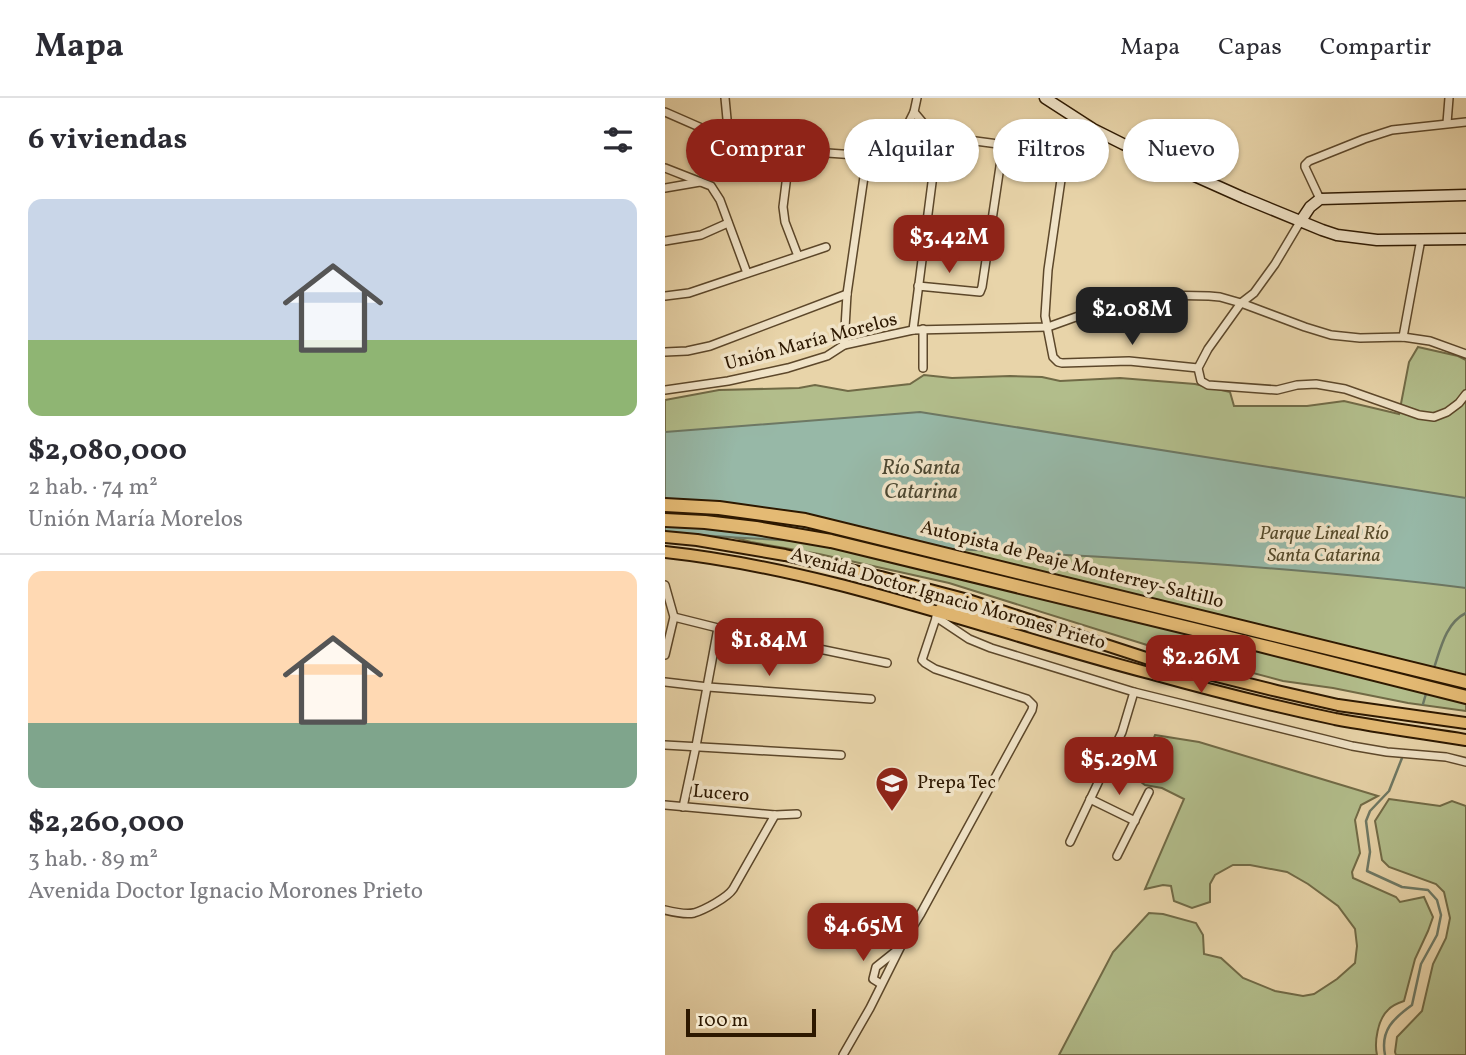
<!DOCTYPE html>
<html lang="es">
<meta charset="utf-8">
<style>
body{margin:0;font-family:Vollkorn,serif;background:#f7f7f7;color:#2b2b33;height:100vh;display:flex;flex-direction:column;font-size:26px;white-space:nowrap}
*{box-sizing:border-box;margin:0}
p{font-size:23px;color:#7c7c81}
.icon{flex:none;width:38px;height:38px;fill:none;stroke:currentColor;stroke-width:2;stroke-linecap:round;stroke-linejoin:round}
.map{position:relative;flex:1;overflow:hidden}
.panel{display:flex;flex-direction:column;background:#fff;width:665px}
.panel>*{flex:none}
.top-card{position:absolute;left:21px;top:21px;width:665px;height:63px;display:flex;gap:14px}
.scale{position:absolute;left:21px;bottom:18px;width:130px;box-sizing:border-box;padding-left:7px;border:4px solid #2d1800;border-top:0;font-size:19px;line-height:24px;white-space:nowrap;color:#2d1800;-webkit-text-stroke:5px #f0e3c7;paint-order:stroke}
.price{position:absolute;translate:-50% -60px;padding:0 16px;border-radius:14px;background:#8f2418;color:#fff;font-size:23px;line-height:46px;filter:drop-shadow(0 2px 4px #0008)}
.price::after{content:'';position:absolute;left:50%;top:42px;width:21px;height:16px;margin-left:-10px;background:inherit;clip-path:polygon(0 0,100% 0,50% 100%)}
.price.selected{background:#222;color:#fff}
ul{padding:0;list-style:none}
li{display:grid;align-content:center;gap:14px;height:371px;padding:0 28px}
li+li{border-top:2px solid #e1e1e2}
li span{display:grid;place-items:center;height:217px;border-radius:14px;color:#555}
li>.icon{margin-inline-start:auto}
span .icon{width:126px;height:126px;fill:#fffc;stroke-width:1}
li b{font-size:30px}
h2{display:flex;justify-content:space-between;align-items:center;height:84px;padding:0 28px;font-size:30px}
.pill{padding:0 24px;border-radius:32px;background:#fff;box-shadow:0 2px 5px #0004;font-size:24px;line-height:63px}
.pill.selected{background:#8f2418;color:#fff}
header{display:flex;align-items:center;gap:42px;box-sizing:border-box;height:98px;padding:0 35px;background:#fff;border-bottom:2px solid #e1e1e2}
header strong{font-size:33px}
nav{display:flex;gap:38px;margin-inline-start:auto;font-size:24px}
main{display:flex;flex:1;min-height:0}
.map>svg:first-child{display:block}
.green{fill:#b2bd8b;stroke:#706a46;stroke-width:2}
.water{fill:#97b8a7;stroke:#6d7864;stroke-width:2}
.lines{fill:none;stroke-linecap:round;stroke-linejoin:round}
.stream{stroke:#6d7864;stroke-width:2.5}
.street-casing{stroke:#5c472a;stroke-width:10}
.secondary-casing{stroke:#2d1800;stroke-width:13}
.primary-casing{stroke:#2d1800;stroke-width:14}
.highway-casing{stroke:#2d1800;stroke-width:16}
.street{stroke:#f0e3c7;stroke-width:7}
.secondary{stroke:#f0e3c7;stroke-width:10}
.primary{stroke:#e4ba74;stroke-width:10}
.highway{stroke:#e4ba74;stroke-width:12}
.labels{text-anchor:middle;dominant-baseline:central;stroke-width:7;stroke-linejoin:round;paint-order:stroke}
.street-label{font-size:19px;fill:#2d1800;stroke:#f0e3c7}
.park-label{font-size:19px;font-style:italic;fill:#554a2a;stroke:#f0e3c7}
.poi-label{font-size:19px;fill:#2d1800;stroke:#f0e3c7;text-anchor:start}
.water-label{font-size:21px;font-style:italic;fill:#4d4832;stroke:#f0e3c7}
</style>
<header>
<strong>Mapa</strong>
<nav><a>Mapa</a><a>Capas</a><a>Compartir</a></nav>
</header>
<main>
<section class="panel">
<h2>6 viviendas<svg class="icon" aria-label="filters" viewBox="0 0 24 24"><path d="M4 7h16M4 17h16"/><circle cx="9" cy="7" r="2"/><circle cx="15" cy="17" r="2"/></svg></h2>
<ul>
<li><span style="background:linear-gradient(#c9d6e8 65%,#8fb573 0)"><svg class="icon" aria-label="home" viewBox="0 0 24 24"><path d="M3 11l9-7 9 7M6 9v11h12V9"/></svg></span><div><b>$2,080,000</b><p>2 hab. · 74 m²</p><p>Unión María Morelos</p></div></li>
<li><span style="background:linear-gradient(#ffd9b3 70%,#7fa58c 0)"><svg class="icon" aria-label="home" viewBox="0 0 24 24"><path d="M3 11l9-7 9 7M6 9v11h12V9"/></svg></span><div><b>$2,260,000</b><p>3 hab. · 89 m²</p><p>Avenida Doctor Ignacio Morones Prieto</p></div></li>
</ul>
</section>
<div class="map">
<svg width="801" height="957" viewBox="0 0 801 957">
<rect width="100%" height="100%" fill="#e8d4a9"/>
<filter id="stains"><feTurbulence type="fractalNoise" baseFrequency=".00286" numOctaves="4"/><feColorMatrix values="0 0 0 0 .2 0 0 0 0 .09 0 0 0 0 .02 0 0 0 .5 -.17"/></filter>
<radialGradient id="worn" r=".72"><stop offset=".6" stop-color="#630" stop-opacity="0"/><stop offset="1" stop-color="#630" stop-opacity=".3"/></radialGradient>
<g class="green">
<path d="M753 249 793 258 801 262V613L743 605 668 590 618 583 482 547 284 485 154 456 86 444 48 434 0 429V302L54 292 134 290 150 287 183 293 245 286 259 277 287 280 345 278 377 279 395 283 455 280 530 286 565 294 569 308H642L679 303 734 316 744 264Z"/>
<path d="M490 637 534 644 713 698 696 707 690 722 695 755 687 774 688 780 731 799 735 804 759 799 768 819 763 833 750 861 739 903C733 905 727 907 723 912 713 921 709 944 712 957H394L448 854 484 815 498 816 531 825 538 837 539 856 556 860 578 880 610 893 638 898 649 896 672 881 690 865 692 848 690 831 673 808 643 786 622 774 585 767H568L550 777 545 786V804L527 810 509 803 506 788 498 787 480 791 519 701 497 690 480 687 472 681Z"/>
<path d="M724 701 775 708 787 703 801 708V957H731L730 954 732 939 757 913 768 866 781 840 785 820 779 794 771 786 724 769 717 762 710 723Z"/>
</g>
<path class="water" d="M255 314 801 400V490C535 457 267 453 0 435V334Z"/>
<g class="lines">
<g class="stream">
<path d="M768 573C775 553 780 525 801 515"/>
<path d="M758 606 762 592"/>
<path d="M720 957C715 932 729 920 747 907L756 866 772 837 776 817 772 802 763 792 737 789 702 773 705 754 701 723 705 713 724 693 737 660"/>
</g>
<defs>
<g id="street">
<path d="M60 0 64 42"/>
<path d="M252 0 249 14 259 26 273 38 333 46 336 48 337 55 317 189 315 194 253 188"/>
<path d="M0 14 64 42 82 48 105 51 220 59 226 57 229 54 249 14"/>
<path d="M411 20 400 54 383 172 380 218 388 259 393 264 397 265 464 263 533 270"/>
<path d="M782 25 784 0"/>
<path d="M125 53 118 109 120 124 133 158"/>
<path d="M0 70 46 88 55 102 82 175"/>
<path d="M0 90 35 84"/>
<path d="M655 101 640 69V67L644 63 699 41 727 32 801 24"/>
<path d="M635 124 610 166 589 195 576 205 543 251 533 270 536 283 543 287 612 292 632 287 651 286 680 291 754 317 769 319 782 314 794 305 801 296"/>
<path d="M0 143 36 137 63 125"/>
<path d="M0 198 24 195 161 149"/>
<path d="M258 231V270"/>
<path d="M248 232 273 38"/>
<path d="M738 239 756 141"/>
<path d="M179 247 182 196 202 58"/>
<path d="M0 254 22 253 45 248 182 196"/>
<path d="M0 292 63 283 123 270 162 258 179 247 248 232 383 229 458 202 493 197 544 198 555 199 576 205 640 229 666 237 695 240 738 239 765 243 801 256"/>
<path d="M0 487 9 519 0 557"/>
<path d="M9 519 53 530 222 565"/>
<path d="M271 519 304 541 326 550 469 594 687 648 722 654 781 659 801 664"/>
<path d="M0 584 43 589 206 601"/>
<path d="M0 647 176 657"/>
<path d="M425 701 470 723"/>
<path d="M0 707 110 717 132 716"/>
<path d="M18 709 31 648 53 530"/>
<path d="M405 744 457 634 469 594"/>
<path d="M452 758 484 694"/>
<path d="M0 812C8 814 20 817 29 815 39 812 62 800 68 791L110 717"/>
<path d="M216 886 208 881 211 869 231 853"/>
<path d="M178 957 205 910 235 850 255 817 367 612 368 607 362 601 270 571 260 565 257 562 273 514"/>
</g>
<g id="secondary">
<path d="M380 0 428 31 458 46 579 100 657 132 672 137 712 142 801 141"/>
<path d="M635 124 645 109 655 101 801 97"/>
</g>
<g id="primary">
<path d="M0 439 32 442 120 457 216 479 303 502 487 562 612 593 673 607 801 625"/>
<path d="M0 454C166 472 323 533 484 575 545 592 608 608 670 621 713 629 757 635 801 642"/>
<path d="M273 514 278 508 282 507C307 514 341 529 366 526"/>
</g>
<g id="highway">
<path d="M0 407 54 410 140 422 801 584"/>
<path d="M0 422 40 424 91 430 166 443 594 547 801 599"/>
</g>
</defs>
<use href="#street" class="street-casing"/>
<use href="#secondary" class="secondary-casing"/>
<use href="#primary" class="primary-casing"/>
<use href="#highway" class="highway-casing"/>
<use href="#street" class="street"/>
<use href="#secondary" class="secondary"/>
<use href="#primary" class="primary"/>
<use href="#highway" class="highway"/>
</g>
<defs>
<symbol id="school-pin" viewBox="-11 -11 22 30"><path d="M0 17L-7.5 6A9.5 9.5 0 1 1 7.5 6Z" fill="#8f2418" stroke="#f0e3c7"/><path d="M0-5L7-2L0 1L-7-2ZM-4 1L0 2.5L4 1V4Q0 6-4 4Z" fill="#fff"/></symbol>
</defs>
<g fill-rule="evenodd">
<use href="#school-pin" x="208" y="666" width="38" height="52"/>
</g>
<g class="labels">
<g class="street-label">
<text transform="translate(146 244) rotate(-15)">Unión María Morelos</text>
<text transform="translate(407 467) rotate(14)">Autopista de Peaje Monterrey-Saltillo</text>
<text transform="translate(283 501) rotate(16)">Avenida Doctor Ignacio Morones Prieto</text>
<text transform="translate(56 696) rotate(5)">Lucero</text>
</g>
<g class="park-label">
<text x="659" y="436">Parque Lineal Río<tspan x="659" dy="22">Santa Catarina</tspan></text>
</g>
<g class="poi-label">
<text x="252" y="685">Prepa Tec</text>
</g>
<g class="water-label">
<text x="256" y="370">Río Santa<tspan x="256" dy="24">Catarina</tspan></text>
</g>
</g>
<rect width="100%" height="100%" filter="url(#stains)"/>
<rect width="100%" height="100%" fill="url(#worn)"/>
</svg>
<div class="scale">100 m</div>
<b class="price" style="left:284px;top:177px">$3.42M</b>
<b class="price selected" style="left:467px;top:249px">$2.08M</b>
<b class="price" style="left:104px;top:580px">$1.84M</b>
<b class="price" style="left:536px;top:597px">$2.26M</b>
<b class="price" style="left:454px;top:699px">$5.29M</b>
<b class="price" style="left:198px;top:865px">$4.65M</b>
<div class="top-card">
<a class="pill selected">Comprar</a>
<a class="pill">Alquilar</a>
<a class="pill">Filtros</a>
<a class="pill">Nuevo</a>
</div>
</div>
</main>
